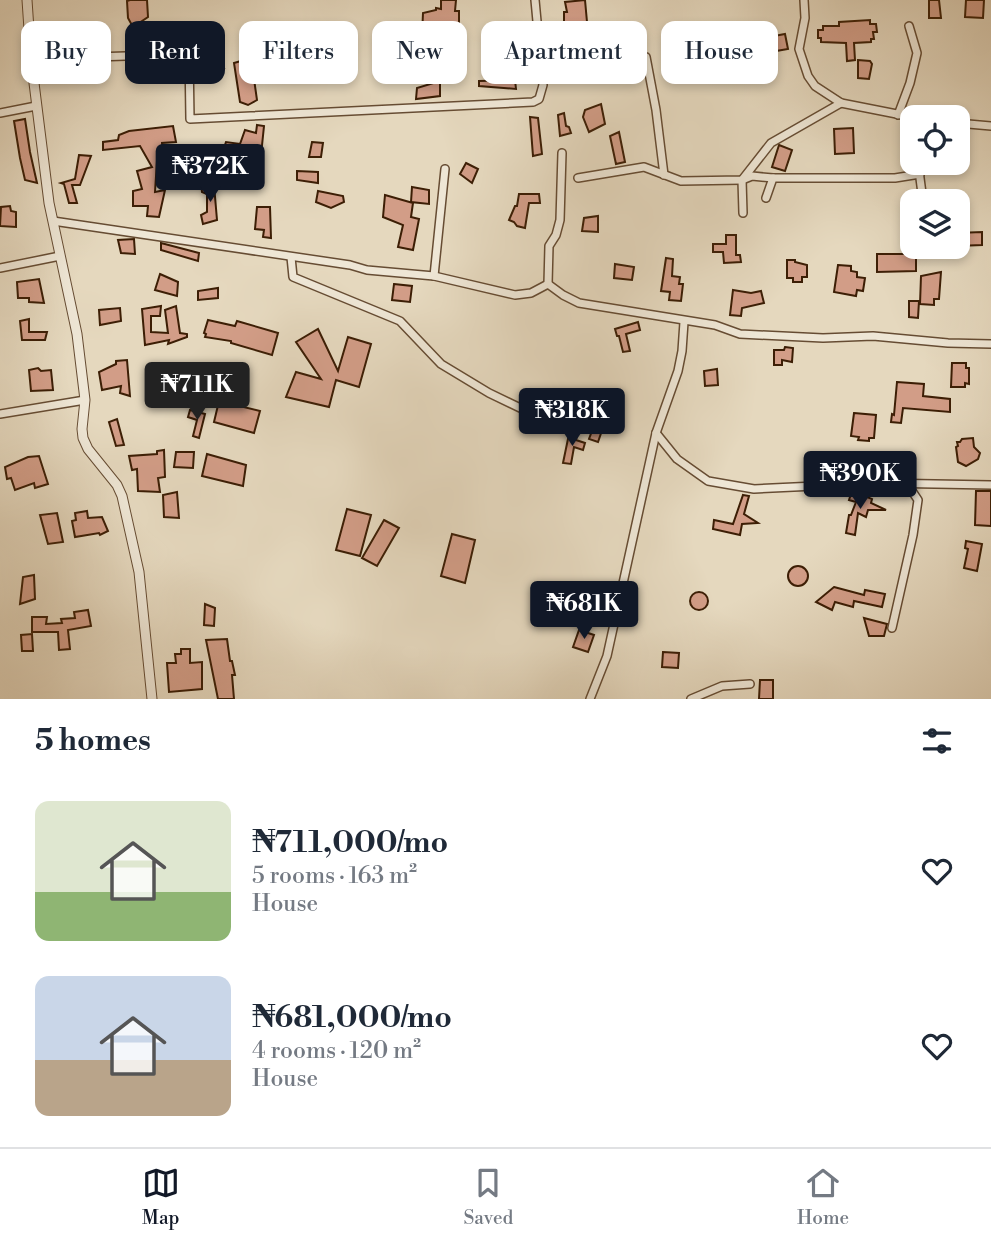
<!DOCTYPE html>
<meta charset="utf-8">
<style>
body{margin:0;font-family:"Libre Bodoni",serif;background:#f2f2f3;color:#1f2937;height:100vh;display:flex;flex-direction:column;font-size:26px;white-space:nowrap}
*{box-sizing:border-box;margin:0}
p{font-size:23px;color:#747a83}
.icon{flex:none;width:38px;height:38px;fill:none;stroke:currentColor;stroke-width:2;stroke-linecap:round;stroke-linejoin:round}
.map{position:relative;height:699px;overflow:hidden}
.sheet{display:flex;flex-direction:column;background:#fff;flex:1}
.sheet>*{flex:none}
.banner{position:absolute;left:21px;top:21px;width:950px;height:63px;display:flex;gap:14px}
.buttons{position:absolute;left:900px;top:105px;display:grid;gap:14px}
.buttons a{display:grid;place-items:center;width:70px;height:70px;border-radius:14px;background:#fff;box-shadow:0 4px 10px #0003;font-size:35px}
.price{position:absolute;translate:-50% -60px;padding:0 16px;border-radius:7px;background:#111827;color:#fff;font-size:23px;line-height:46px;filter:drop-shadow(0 2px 4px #0008)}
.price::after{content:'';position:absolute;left:50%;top:42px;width:21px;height:16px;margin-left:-10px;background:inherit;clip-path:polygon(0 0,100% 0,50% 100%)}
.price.active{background:#222;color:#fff}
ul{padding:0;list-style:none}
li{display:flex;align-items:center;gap:21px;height:175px;padding:0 35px}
li span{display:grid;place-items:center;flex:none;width:196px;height:140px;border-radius:14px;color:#555}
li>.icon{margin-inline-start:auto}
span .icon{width:84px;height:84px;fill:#fffc;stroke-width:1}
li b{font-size:30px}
h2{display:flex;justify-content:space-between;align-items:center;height:84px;padding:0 35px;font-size:30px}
.tag{padding:0 24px;border-radius:14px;background:#fff;box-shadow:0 4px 10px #0003;font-size:24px;line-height:63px}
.tag.active{background:#111827;color:#fff}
.menu{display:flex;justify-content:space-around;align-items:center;height:98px;border-top:2px solid #e0e1e3;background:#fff;font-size:19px;color:#747a83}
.menu a{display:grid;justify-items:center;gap:4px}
.menu .active{color:#111827}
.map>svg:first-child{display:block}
.building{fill:#d29d87;stroke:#3c1e05;stroke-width:2}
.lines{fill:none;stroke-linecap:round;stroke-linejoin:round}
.minor-casing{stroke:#664c33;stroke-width:10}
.tertiary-casing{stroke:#664c33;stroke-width:11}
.minor{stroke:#eee6d5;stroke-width:7}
.tertiary{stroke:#eee6d5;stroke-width:9}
</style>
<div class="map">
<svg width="991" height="699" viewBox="0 0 991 699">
<rect width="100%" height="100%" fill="#e5d8be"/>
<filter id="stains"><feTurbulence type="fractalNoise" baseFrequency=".00286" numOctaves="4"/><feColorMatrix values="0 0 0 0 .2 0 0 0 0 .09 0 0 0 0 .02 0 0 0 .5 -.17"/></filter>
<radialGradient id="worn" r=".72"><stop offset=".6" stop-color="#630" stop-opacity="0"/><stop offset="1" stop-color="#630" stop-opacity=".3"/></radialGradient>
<g class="building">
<path d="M130 0H147L148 17 133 27 128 18 127 1Z"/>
<path d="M441 0H456L455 11H459V26H450L452 35 422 36 423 13 436 10V8L441 9Z"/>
<path d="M585 0 588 33 574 34 573 31H567V24L564 22V12H567L565 2Z"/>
<path d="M929 0H939L941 18H929Z"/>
<path d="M966 0H984L983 18 965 17Z"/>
<path d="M870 20V24H876L877 32H873L874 39H871V42L854 43 855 60 847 61 846 43 821 42V38H818V30H823V26H839V22Z"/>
<path d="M785 34 788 49 776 51 774 36Z"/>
<path d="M439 49 440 69 419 70 417 56H432V51Z"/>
<path d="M592 49 595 64 580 67 575 56 578 51Z"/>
<path d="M531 50V63L509 66 507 55Z"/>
<path d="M203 57 221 58 224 68H203Z"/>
<path d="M395 57 405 58 406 74 396 75Z"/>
<path d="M251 58 257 100 248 105 240 102 234 63Z"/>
<path d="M625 59H632L638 77 620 81 618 60Z"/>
<path d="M178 60 179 75 154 76 155 62Z"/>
<path d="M858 60 870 61 872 64 869 79 858 78Z"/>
<path d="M515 80 516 89 479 86V81Z"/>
<path d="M440 81V96L416 99 417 88Z"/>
<path d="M601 104 605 124 589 132 583 117 585 110Z"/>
<path d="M564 113 566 126 569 127 571 133 560 136 558 115Z"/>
<path d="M530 117 538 118 542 154 533 156Z"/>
<path d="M25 119 30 152 37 183 25 180 20 158 14 121Z"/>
<path d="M257 125 264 126 261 155 250 154 225 145 226 142 240 144 245 130 256 133Z"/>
<path d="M173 126 176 142 162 143 163 162 157 161 155 192 165 190 159 217 147 216 148 206H133V191L142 189 137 171 152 167 140 146 103 150V142L118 140 119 135 129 131Z"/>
<path d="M853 128 854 153 835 154 834 129Z"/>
<path d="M619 132 625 162 616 164 610 136Z"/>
<path d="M312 142 323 143 321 157H309Z"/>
<path d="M779 145 792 150 785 171 772 167Z"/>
<path d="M79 155 91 156 80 185H72L77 203H69L64 184 61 183 75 179Z"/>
<path d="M466 163 478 169 472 183 460 174Z"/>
<path d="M297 171 318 172V183L297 180Z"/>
<path d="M201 184 214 185 217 220 203 224 201 215 207 212V194L202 192Z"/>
<path d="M412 187 429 190V204L411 202Z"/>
<path d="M318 191 343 196 344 202 331 208 316 202Z"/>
<path d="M519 194H539L540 203H529L525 228 517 226 514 222 509 220 515 206H517Z"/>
<path d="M385 195 413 203 411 217 419 219 413 250 398 247 403 225 383 217Z"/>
<path d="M10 206 11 211 16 212V227L0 226 1 207Z"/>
<path d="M257 207H270L271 238 263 237 264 230 255 229Z"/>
<path d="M598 216V232L582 231 584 218Z"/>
<path d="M982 232V245L957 246V233Z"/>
<path d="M726 235H736V255H740L741 262 724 263 723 252H713V244H726Z"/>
<path d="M134 239 135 254 121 253 118 240Z"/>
<path d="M161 243 199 253 198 261 161 250Z"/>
<path d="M906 247H916V271L877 272V254H906Z"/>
<path d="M666 258 673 259 672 276 680 277 679 284H683L681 301 669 300 670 292 661 291Z"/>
<path d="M787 260H795V262L807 265V277H802V282H793V278H787Z"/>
<path d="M615 264 634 267 632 280 614 278Z"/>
<path d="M838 265 851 266V271L857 272V277L865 278 863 291 857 290 856 296 834 292Z"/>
<path d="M941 272 939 299H934V305L920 304 921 276Z"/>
<path d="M160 274 178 282 177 296 155 290Z"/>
<path d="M39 279 44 303 29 302V298H18L17 282Z"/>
<path d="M394 284 412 286 410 302 392 300Z"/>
<path d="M218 288V298L198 300V291Z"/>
<path d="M733 290 751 293 761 291 764 303 742 308 741 316 730 315Z"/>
<path d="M909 301H919L918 318 909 317Z"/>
<path d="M161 306 160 316H151V332L168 333 165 310 176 306 180 333 187 334V337L168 344 169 340 145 345 142 309Z"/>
<path d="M120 308 121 321 100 325 99 310Z"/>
<path d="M29 319V332H47L45 340H22L20 321Z"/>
<path d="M208 320 235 326 237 321 278 333 272 355 231 343V341L205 337 206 334 204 333Z"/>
<path d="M638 322 640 330 626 334 630 351 623 352 619 336H617L615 329Z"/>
<path d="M318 329 338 371 348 337 371 344 359 387 336 380 329 407 286 397 296 372 321 379 296 342Z"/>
<path d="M785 347 793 348 792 362 782 360V365H774V350H784Z"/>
<path d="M127 360 130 396 120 393 121 386 102 390 99 372 116 364V361Z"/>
<path d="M952 363H966V368H969V384L965 383V387H951Z"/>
<path d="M38 368 41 371 51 370 53 390 31 391 29 370Z"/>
<path d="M717 369 718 385 705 386 704 371Z"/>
<path d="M897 382 924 384 923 396 950 399V412L903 408 901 423 891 422 892 414 894 415Z"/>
<path d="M537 390 572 403 567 421 547 414 550 403 536 392Z"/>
<path d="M219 401 260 411 254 433 214 422Z"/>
<path d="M601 407 609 410 598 442 589 439Z"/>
<path d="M190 410 205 414 199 438 193 436 197 420 188 417Z"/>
<path d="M854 413 876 415 874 438H869V441L858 440 859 437 851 436Z"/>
<path d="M117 419 124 445 116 446 109 422Z"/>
<path d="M569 434 577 436 576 440 585 443 583 450 574 447 571 464 563 463Z"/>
<path d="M973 438 974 447 980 453 978 459 966 466 958 462 956 447 958 446 957 442H960L962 439Z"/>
<path d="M164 450 165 477 158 478 160 492 138 491 137 469 132 470 129 456 157 454V451Z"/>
<path d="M176 452H194L193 468 174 467Z"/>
<path d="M207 454 246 465 243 486 202 476Z"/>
<path d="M39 456 48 484 35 488 34 483 15 490 11 478 7 479 5 467 28 457Z"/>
<path d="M976 491H991V526L975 525Z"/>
<path d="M177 492 179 518 164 517 163 495Z"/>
<path d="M851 494 859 496 860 494 872 499 871 503 886 510H868L866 517 858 513 855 535 846 533 849 515H851L856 502 849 500Z"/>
<path d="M743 495 749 496 744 514 758 523 742 524 740 535 713 529 714 520 733 524Z"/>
<path d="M347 509 371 515 360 556 336 550Z"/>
<path d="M87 511 88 518 102 517 108 531 100 535 99 533 75 537 72 521 76 520 75 513Z"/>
<path d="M57 513 63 542 48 544 40 515Z"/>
<path d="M384 520 399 528 377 566 362 558Z"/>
<path d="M452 534 475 540 465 583 441 576Z"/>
<path d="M966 541 982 544 977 571 964 568 968 549 965 548Z"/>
<circle cx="798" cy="576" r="10"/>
<path d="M34 575 35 599 20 604 23 577Z"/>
<path d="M834 587 864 595 865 590 885 594 882 607 854 601 853 607 835 602 832 610 816 602Z"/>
<circle cx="699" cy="601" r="9"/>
<path d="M205 604 215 608 214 626 204 625Z"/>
<path d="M88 610 91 626 68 630 70 649 59 650 58 632H32V617H47L46 624 62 623 61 619 75 618 74 612Z"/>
<path d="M864 618 887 624 884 636H869Z"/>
<path d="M579 630 594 635 588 652 573 647Z"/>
<path d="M32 634 33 651H22L21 635Z"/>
<path d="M227 639 230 661H232L235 675H232L234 699H218L206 640Z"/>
<path d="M181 649H190V663L202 662V689L169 692 167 663H176L175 654H181Z"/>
<path d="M663 652 679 653 678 668 662 667Z"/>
<path d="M760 680H773V699H759Z"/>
</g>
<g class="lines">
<defs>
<g id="minor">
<path d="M804 0 805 18 799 49 808 76 815 86 841 103 912 117"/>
<path d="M646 57 656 110 664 175"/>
<path d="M31 59 189 54 190 119 533 102 539 99 543 85 535 0"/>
<path d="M0 113 36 106"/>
<path d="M898 115 910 83 917 53 909 26"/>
<path d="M957 123 991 126"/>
<path d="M918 163 923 201"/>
<path d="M578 178 644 167 681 181 742 180 752 176 773 178"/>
<path d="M766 198 773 178H895L920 174"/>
<path d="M743 213 742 180 771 143 841 103"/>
<path d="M53 221 350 265 367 270 434 276 515 295 531 293 548 284 563 295 579 303 715 325 740 334 823 338 873 336 948 343 991 344"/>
<path d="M291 257 293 277 400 321 441 364 489 393 564 429"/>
<path d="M0 268 60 256"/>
<path d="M434 276 445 169"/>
<path d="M548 284 549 246 556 235 560 220 562 153"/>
<path d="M0 414 85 400"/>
<path d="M656 433 677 459 708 481 754 489 879 483 991 485"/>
<path d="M892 628 913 535 918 500 908 485"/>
<path d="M590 699 607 656 656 433 678 371 682 351 684 322"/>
<path d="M691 699 722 686 750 684"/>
</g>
<path id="tertiary" d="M27 0 31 59 49 203 77 334 85 400 82 429 83 438 88 449 117 485 122 496 139 572 152 699"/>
</defs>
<use href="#minor" class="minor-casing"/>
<use href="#tertiary" class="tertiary-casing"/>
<use href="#minor" class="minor"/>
<use href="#tertiary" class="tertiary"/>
</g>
<rect width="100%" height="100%" filter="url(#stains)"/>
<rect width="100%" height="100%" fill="url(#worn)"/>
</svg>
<div class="buttons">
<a><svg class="icon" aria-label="locate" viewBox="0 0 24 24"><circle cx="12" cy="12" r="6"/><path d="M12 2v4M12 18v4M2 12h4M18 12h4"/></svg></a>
<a><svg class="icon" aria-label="layers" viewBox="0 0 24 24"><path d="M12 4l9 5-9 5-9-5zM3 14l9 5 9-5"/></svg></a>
</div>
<b class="price" style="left:210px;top:204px">₦372K</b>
<b class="price active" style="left:197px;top:422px">₦711K</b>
<b class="price" style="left:572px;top:448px">₦318K</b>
<b class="price" style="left:860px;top:511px">₦390K</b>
<b class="price" style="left:584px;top:641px">₦681K</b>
<div class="banner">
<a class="tag">Buy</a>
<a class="tag active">Rent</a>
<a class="tag">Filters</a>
<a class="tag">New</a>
<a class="tag">Apartment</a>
<a class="tag">House</a>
</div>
</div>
<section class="sheet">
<h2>5 homes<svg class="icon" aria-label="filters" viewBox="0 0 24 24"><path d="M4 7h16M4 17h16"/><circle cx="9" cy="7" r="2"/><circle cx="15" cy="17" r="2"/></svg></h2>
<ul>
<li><span style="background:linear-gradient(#dfe7d0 65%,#8fb573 0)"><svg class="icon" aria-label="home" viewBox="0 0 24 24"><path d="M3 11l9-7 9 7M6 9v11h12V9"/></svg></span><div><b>₦711,000/mo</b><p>5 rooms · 163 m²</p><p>House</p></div><svg class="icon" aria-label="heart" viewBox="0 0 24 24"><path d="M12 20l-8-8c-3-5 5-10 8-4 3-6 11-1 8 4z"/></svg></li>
<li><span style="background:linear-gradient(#c9d6e8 60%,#b9a48a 0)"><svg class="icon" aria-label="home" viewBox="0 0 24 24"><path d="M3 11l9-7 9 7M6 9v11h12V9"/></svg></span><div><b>₦681,000/mo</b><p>4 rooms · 120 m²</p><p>House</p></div><svg class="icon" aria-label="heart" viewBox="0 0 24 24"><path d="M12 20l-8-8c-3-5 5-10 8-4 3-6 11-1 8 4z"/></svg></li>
</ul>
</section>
<nav class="menu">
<a class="active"><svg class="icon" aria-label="map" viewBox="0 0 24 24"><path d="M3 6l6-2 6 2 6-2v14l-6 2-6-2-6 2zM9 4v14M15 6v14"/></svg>Map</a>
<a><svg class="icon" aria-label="saved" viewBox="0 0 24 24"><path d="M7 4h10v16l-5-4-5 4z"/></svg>Saved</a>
<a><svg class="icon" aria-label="home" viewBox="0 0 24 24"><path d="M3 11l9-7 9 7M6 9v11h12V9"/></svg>Home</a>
</nav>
